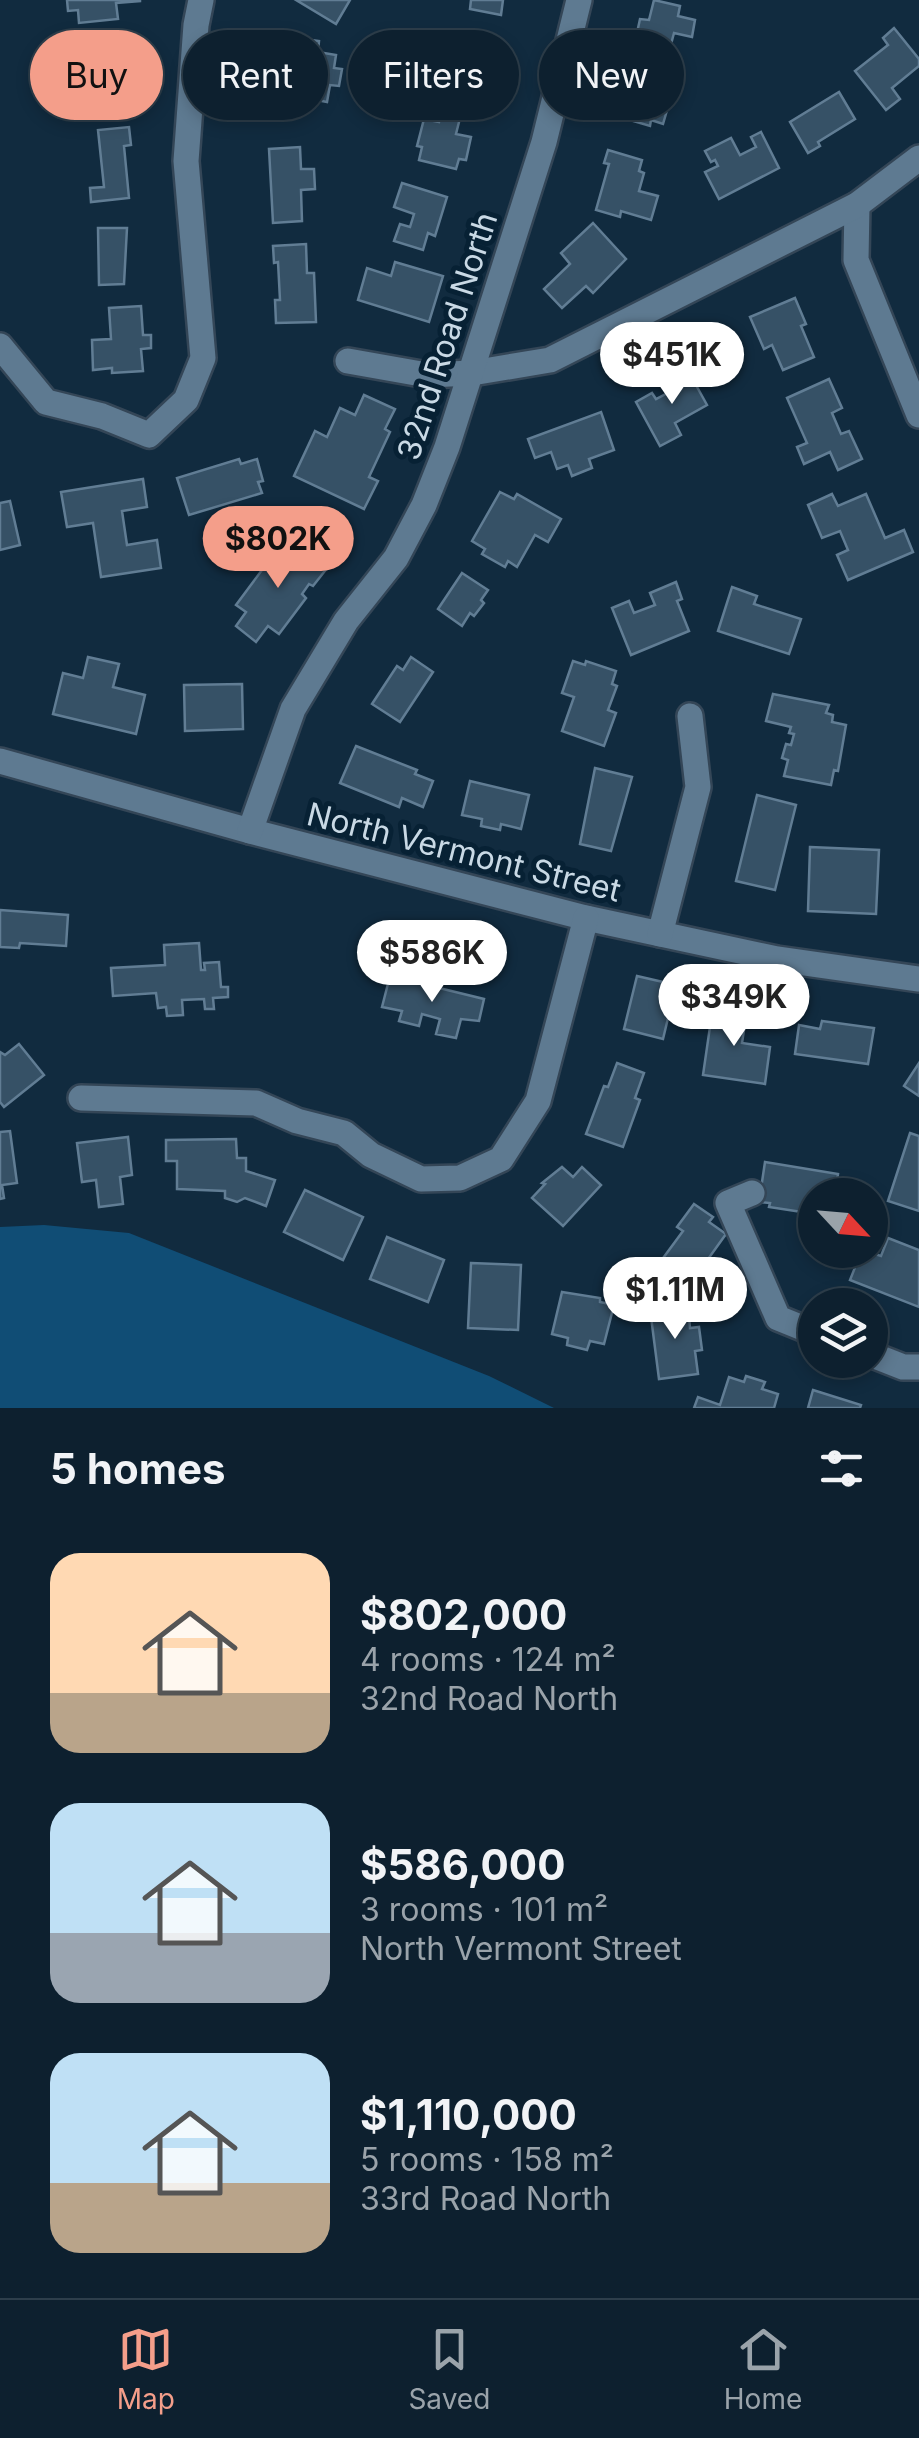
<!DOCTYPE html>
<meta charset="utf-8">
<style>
body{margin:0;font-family:Inter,sans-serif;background:#162837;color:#f1f3f6;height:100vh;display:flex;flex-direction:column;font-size:38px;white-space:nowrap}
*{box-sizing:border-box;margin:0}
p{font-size:32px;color:#9aa3aa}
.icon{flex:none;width:55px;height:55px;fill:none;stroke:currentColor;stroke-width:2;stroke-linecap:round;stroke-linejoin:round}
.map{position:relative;height:1408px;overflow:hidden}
.sheet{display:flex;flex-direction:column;background:#0d202f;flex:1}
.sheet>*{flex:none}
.top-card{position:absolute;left:30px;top:30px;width:860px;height:90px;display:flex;gap:20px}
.needle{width:65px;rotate:116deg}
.controls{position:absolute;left:798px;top:1178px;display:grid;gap:20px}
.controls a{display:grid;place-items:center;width:90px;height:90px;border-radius:50%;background:#0d202f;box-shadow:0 5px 15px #0003,0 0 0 2px #2d3e4b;font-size:50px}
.price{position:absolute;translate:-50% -85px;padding:0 22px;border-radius:35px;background:#fff;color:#222;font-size:32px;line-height:65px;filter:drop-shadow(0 2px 5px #0008)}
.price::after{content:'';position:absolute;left:50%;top:60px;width:30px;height:22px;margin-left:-15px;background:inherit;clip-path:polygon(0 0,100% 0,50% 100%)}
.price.current{background:#f49e8a;color:#111}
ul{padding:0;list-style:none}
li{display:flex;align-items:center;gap:30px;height:250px;padding:0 50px}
li span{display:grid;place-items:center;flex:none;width:280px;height:200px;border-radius:30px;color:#555}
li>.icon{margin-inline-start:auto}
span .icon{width:120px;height:120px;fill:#fffc;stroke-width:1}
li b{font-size:42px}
h2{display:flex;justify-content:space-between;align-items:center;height:120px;padding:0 50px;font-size:42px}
.chip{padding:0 35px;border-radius:45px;background:#0d202f;box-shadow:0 5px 15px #0003,0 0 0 2px #2d3e4b;font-size:35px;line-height:90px}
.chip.current{background:#f49e8a;color:#111}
.tab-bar{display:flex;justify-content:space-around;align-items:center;height:140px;border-top:2px solid #2d3e4b;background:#0d202f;font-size:28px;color:#9aa3aa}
.tab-bar a{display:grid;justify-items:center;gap:5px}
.tab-bar .current{color:#f49e8a}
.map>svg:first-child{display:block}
.green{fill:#104d75}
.building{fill:#365166;stroke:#617d94;stroke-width:2.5}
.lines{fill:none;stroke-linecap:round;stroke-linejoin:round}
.minor-casing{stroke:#344657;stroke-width:30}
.minor{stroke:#5e7a91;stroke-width:25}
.labels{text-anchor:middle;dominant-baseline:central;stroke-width:10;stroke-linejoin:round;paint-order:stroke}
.street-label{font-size:32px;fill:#c9d9e5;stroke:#072134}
</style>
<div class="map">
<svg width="919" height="1408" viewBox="0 0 919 1408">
<rect width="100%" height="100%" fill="#112b3f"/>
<path class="green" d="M44 1225 129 1233 489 1376 554 1408H0V1227Z"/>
<g class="building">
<path d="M67 0H140V1L116 3 118 19 79 23 78 10 68 11Z"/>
<path d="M296 0H350L336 24Z"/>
<path d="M471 0H503L501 15 470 9Z"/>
<path d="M654 0 680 6 678 16 695 20 692 37 674 33 670 48 658 46 656 55 639 52 641 43 635 42 640 19 649 20Z"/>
<path d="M894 28 919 59V66L892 88 900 99 886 110 855 71 888 45 883 38Z"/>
<path d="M304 39 319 41 318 52 336 55 334 68 342 69 339 86 330 85 327 102 301 97 305 73 284 70 288 46 302 48Z"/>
<path d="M467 48 492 55 480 96 444 86 451 63 461 67Z"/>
<path d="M632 82 672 93 663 124 651 120 650 126 609 114 617 88 630 91Z"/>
<path d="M839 92 855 119 818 142 820 146 808 153 790 122Z"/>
<path d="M442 110 461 114 456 134 471 137 466 160 459 159 456 169 419 160 422 147 417 146 424 119 439 122Z"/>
<path d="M129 127 131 145 124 146 129 198 91 202 90 188 104 187 98 130Z"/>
<path d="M761 132 779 168 719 199 705 172 718 166 715 160 711 162 705 151 731 138 740 155 756 147 751 137Z"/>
<path d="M300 147 301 169H314L315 189 301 190 302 221 273 223 269 149Z"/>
<path d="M608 150 642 160 639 171 644 173 639 191 658 196 651 220 621 211 620 217 596 210 609 164 604 163Z"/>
<path d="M402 183 447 197 435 236 428 233 423 250 394 241 400 224 410 227 414 214 394 207Z"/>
<path d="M593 223 626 259 593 293 586 286 562 308 544 289 570 264 561 253Z"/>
<path d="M98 228H127L124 284 99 285Z"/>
<path d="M306 244 307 273H314L316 322 276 323 275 300H280L278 262 274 263 273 246Z"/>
<path d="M395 262 443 276 429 322 358 300 367 268 391 276Z"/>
<path d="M795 298 806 324 801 326 814 357 783 370 772 345 764 349 750 317Z"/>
<path d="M141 306 143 335H151V348L141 349 143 371 112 373V368L93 370 92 340 111 339 109 308Z"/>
<path d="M686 367 707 405 675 423 681 435 660 446 636 402 652 393 656 399 679 387 672 374Z"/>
<path d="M829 379 842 408 832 413 841 434 849 431 862 459 838 470 830 452 804 464 797 447 807 443 787 398Z"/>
<path d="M364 395 395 409 385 429 390 432 369 477 378 481 364 509 294 476 315 431 327 437 340 408 355 415Z"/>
<path d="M601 412 614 450 589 459 592 468 572 476 568 465 557 469 551 452 535 458 528 439Z"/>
<path d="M239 459 241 464 257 459 263 481 258 482 262 493 189 515 177 478Z"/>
<path d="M143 479 147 507 122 511 127 545 157 540 161 568 101 577 93 523 67 527 61 492Z"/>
<path d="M500 492 514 499 517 494 561 519 548 542 535 535 517 567 508 561 505 567 482 554 485 549 472 541Z"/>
<path d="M832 494 838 506 866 494 885 538 904 530 913 552 848 580 837 555 848 550 840 531 822 538 808 505Z"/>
<path d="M10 501 20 545 0 550V503Z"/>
<path d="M294 542 328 567 313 586 309 584 302 594 306 598 279 634 268 626 256 642 236 626 246 612 236 605 262 570 258 568 268 555 278 562Z"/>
<path d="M462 573 488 590 481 600 484 603 474 616 470 613 462 626 438 609Z"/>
<path d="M676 582 682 599 677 601 689 631 631 655 612 608 629 601 634 613 655 605 650 593Z"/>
<path d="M732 587 757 596 754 604 801 619 789 654 718 631Z"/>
<path d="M88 657 119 664 113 687 145 695 136 734 53 714 63 673 83 678Z"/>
<path d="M411 657 433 672 400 722 372 704 397 666 403 670Z"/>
<path d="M573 661 585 665 586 661 616 671 612 684 617 686 608 710 616 713 604 746 562 731 574 697 562 693Z"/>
<path d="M242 684 243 729 185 731 184 685Z"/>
<path d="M773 694 829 705 826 713 833 715 832 722 846 725 838 771 834 770 831 785 784 776 788 760 782 758 786 744 791 745 794 734 789 733 791 727 766 721Z"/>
<path d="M356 746 417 770 415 774 433 781 423 807 402 798 399 807 340 783Z"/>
<path d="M595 768 632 777 611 851 580 844Z"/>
<path d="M470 781 529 795 521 829 501 824 500 830 481 826 482 819 462 815Z"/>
<path d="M757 795 796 805 775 890 736 881Z"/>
<path d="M810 847 879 850 876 914 808 911Z"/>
<path d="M0 910 68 915 66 946 20 943 19 948 0 947Z"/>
<path d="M199 943 201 970H205L204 963 219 962 221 987H228V997L213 998 214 1009H205L204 999 182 1000 183 1015 167 1016 166 1007 158 1008 156 993 113 996 111 968 165 965 164 945Z"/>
<path d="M390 976 484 999 479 1021 461 1019 456 1038 436 1034 440 1019 422 1014 419 1026 399 1021 402 1011 382 1007Z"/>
<path d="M637 976 676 985 663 1039 624 1029Z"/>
<path d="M713 1006 747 1011 742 1043 770 1047 765 1084 703 1075Z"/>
<path d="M822 1021 874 1028 868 1064 795 1054 799 1025 820 1029Z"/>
<path d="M19 1044 44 1075 4 1107 0 1102V1052L5 1055Z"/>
<path d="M617 1063 644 1073 635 1098 640 1100 623 1147 586 1134 604 1086 608 1087Z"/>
<path d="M919 1063V1096L904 1086Z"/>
<path d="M10 1131 17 1183 2 1185 4 1198 0 1199V1132Z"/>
<path d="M910 1133 919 1136V1211L888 1201Z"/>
<path d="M128 1137 132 1175 120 1177 123 1204 99 1207 96 1180 82 1182 77 1143Z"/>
<path d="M236 1139 237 1158H246V1171L275 1180 266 1206 245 1198 237 1202 225 1198V1191L177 1189V1161H166V1140Z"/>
<path d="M765 1162 838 1174 835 1195H815V1214L769 1207 770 1203 759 1202Z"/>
<path d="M562 1167 573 1177 582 1167 601 1185 563 1226 532 1198 545 1184 542 1183Z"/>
<path d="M305 1190 363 1217 343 1260 284 1232Z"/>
<path d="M694 1204 713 1217 709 1222 726 1234 688 1287 658 1265 683 1231 677 1227Z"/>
<path d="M387 1237 444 1260 428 1302 370 1279Z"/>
<path d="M888 1238 919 1250V1307L850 1280 862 1250 881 1256Z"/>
<path d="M471 1263 521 1265 518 1330 468 1328Z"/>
<path d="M562 1292 600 1298V1302L614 1305 604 1344 590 1341 587 1350 567 1345 568 1338 552 1334Z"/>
<path d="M688 1305 690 1328 699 1327 702 1350 695 1351 698 1374 659 1379 650 1309Z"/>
<path d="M746 1376 765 1382 762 1389 778 1394 774 1408H694L698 1397 720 1405 729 1377 744 1382Z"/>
<path d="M813 1390 861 1405 860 1408H808Z"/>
</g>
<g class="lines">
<defs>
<g id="minor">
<path d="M857 205 856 260 919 415"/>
<path d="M0 346 46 402 102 416 149 435 186 400 203 358 186 161 196 25 201 0"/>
<path d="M348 361 427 375 472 373 550 360 857 205 919 158"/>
<path d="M0 761 250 831 586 918 777 959 919 979"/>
<path d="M250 831 293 709 346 621 396 558 424 505 447 447 544 142 579 0"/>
<path d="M660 934 698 787 690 716"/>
<path d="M81 1098 256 1103 297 1121 344 1133 371 1155 421 1179 460 1178 501 1159 538 1101 586 918"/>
<path d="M752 1193 728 1203 778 1318 815 1333"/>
<path d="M870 1354 903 1367H919"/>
</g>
</defs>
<use href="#minor" class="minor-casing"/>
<use href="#minor" class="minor"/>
</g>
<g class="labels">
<g class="street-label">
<text transform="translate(447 336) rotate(-72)">32nd Road North</text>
<text transform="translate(464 852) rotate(14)">North Vermont Street</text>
</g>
</g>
</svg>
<div class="controls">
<a><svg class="needle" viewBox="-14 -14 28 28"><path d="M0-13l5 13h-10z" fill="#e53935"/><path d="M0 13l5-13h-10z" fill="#9aa3aa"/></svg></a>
<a><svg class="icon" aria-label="layers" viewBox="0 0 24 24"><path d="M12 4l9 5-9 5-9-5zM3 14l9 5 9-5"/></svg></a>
</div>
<b class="price" style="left:672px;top:407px">$451K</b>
<b class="price current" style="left:278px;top:591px">$802K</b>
<b class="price" style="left:432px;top:1005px">$586K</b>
<b class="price" style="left:734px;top:1049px">$349K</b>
<b class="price" style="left:675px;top:1342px">$1.11M</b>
<div class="top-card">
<a class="chip current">Buy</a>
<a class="chip">Rent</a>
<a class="chip">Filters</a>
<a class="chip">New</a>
</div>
</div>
<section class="sheet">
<h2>5 homes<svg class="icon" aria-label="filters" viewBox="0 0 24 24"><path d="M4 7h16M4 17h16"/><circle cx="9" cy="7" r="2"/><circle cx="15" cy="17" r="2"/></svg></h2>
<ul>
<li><span style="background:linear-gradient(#ffd9b3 70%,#b9a48a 0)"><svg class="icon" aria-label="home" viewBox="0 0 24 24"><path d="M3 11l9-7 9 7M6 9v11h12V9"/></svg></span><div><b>$802,000</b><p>4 rooms · 124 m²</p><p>32nd Road North</p></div></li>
<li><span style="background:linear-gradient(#bfe0f5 65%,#9aa5b1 0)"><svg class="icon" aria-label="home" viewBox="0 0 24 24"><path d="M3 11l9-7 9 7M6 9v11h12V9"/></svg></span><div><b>$586,000</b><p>3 rooms · 101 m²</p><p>North Vermont Street</p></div></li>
<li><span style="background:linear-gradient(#bfe0f5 65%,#b9a48a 0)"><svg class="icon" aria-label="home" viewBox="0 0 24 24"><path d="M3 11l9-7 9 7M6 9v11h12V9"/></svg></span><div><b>$1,110,000</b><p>5 rooms · 158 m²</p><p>33rd Road North</p></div></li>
</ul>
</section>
<nav class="tab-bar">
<a class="current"><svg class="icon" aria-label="map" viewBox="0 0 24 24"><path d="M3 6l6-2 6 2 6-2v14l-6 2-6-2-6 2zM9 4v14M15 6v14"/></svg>Map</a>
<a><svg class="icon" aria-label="saved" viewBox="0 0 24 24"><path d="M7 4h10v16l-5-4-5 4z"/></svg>Saved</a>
<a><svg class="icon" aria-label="home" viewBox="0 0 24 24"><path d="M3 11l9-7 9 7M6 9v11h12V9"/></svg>Home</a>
</nav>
